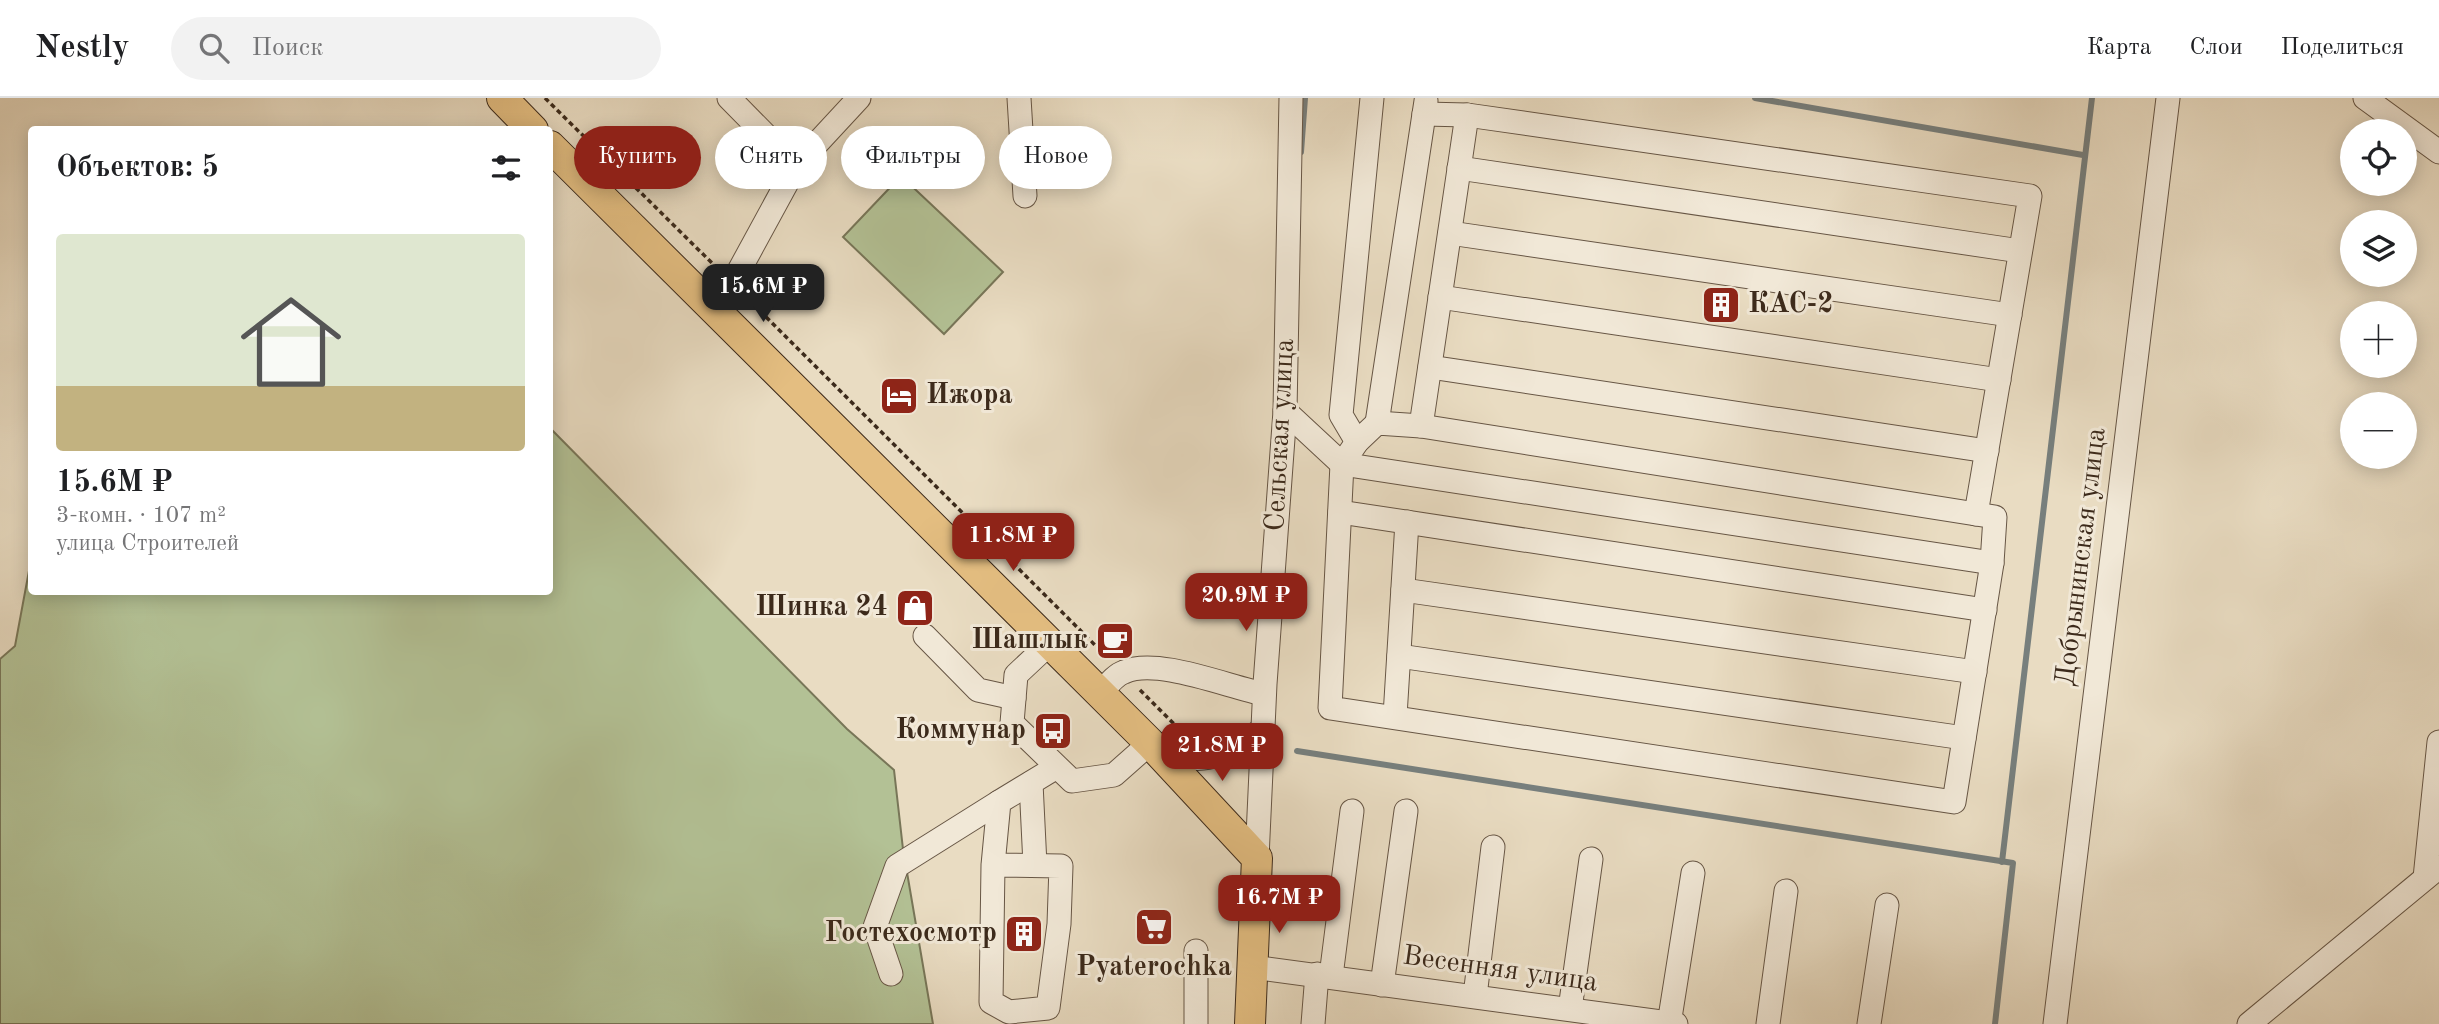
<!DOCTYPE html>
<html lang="ru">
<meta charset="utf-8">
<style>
body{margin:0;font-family:"Old Standard TT",serif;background:#f2f2f2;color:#202124;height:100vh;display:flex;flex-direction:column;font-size:26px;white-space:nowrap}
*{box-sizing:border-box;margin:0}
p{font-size:23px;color:#757577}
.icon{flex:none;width:38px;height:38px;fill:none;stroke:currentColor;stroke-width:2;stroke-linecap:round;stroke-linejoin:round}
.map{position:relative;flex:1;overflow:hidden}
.sheet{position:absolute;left:28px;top:28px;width:525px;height:469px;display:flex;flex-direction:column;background:#fff;border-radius:7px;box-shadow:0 4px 18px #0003}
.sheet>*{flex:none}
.hud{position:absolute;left:574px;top:28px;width:665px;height:63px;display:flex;gap:14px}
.buttons{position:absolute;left:2340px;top:21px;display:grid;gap:14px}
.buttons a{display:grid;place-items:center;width:77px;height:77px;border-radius:50%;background:#fff;box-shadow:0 4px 18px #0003;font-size:35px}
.price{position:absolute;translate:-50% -60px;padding:0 16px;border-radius:14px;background:#8f2418;color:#fff;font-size:23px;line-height:46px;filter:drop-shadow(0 2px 4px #0008)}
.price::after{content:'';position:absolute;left:50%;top:42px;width:21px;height:16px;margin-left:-10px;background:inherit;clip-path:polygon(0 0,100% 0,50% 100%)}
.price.on{background:#222;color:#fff}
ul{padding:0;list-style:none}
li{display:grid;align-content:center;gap:14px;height:371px;padding:0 28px}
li+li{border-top:2px solid #e0e0e0}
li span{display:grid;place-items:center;height:217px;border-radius:7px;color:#555}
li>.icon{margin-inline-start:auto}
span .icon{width:126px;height:126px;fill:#fffc;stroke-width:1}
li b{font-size:30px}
h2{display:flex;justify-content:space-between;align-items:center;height:84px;padding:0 28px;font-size:30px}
.pill{padding:0 24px;border-radius:32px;background:#fff;box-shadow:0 4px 18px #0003;font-size:24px;line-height:63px}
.pill.on{background:#8f2418;color:#fff}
header{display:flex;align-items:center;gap:42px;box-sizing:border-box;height:98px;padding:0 35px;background:#fff;border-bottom:2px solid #e0e0e0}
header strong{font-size:33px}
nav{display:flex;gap:38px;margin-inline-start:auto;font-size:24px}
.search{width:490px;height:63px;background:#f2f2f2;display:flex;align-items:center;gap:18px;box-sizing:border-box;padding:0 24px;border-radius:38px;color:#757577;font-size:26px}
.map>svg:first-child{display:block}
.green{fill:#b3c195;stroke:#787658;stroke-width:2}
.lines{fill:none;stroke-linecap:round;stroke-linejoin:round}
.stream{stroke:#777f7d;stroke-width:6}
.minor-casing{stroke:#675645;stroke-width:25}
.major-casing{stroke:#3c2a1b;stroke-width:32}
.path{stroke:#3c2a1b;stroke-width:3.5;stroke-dasharray:5 3.5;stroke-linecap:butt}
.minor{stroke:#f1e8d7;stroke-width:23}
.major{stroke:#e4be81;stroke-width:30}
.labels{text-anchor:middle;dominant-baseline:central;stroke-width:6;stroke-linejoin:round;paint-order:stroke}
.poi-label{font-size:28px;font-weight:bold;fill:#3c2a1b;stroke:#f1e8d7;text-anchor:end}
.street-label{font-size:28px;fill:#3c2a1b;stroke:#f1e8d7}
</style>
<header>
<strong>Nestly</strong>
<div class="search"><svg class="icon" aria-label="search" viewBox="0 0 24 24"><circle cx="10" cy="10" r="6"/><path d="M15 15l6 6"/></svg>Поиск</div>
<nav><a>Карта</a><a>Слои</a><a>Поделиться</a></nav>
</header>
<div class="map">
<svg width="2439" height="926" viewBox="0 0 2439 926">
<rect width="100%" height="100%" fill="#e9dcc2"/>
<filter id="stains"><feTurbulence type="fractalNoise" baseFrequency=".00286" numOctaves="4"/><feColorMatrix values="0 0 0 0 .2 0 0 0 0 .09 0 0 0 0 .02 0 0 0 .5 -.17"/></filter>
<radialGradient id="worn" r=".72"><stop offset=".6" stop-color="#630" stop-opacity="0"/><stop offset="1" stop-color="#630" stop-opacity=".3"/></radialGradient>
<g class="green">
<path d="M901 78 1003 174 944 236 843 139Z"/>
<path d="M550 330 847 631 894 672 903 751 933 926H0V561L15 548 31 462 32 494H550Z"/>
</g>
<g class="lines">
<g class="stream">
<path d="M1755 0 2083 57"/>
<path d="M1301 54 1305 0"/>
<path d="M1297 653 2013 765 1995 926"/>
<path d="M2002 764 2092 0"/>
</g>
<defs>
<g id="minor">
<path d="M1019 0 1025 98"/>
<path d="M2365 0 2439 54"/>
<path d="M1424 16 1467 17 2030 98 1976 416"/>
<path d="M796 68 859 0"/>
<path d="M1459 70 2020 153"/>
<path d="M1450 135 2010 217"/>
<path d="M1440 199 1999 282"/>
<path d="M716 215 796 68 729 0"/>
<path d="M1430 269 1987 353"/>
<path d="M1285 313 1342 366 1992 465"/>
<path d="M1377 325 1421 328 1995 419 1992 465 1954 704 1330 610 1342 366 1357 344Z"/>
<path d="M1377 325 1426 3"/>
<path d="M1421 328 1467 17"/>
<path d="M1357 344 1341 317 1372 0"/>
<path d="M1340 414 1985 512"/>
<path d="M1403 492 1975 574"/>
<path d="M925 538 978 592 1014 600"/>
<path d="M1048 547 1016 577 1012 625 1072 683 1114 677 1150 645C1200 672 1217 661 1262 632"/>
<path d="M1399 558 1964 640"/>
<path d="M1099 596C1106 589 1115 577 1124 574 1157 559 1228 589 1264 596"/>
<path d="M1395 618 1407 424"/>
<path d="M1031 685 1035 767"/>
<path d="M1257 760 1265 586 1285 313 1291 0"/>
<path d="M993 767 1061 768 1059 826 1048 910 1009 914 991 904 993 767 999 704 1055 670"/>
<path d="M2425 780 2439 644"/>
<path d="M1252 869 1676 926"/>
<path d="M891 876 875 829 897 768 999 704"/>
<path d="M1331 878 1352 713"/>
<path d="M1382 887 1406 713"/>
<path d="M1475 898 1493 749"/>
<path d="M1570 911 1591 761"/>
<path d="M1196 926V853"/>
<path d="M1313 926 1317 876"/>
<path d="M1669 926 1693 775"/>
<path d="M1768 926 1786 793"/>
<path d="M1869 926 1887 807"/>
<path d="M2055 926 2168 0"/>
<path d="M2249 926 2439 769"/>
</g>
<g id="major">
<path d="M502 0 533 32"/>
<path d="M550 48 1150 645 1257 760 1250 926"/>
</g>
</defs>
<use href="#minor" class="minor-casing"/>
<use href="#major" class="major-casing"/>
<g class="path">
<path d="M545 0 718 171"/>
<path d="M748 201 1107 559"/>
<path d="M1140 592 1184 636"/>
</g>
<use href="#minor" class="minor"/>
<use href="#major" class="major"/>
</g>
<defs>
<symbol id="building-square" viewBox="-11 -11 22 22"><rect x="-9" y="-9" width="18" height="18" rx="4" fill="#8f2418" stroke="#f1e8d7"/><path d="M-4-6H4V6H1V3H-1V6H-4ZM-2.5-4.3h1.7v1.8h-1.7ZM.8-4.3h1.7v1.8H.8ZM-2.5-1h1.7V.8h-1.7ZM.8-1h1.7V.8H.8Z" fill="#fff"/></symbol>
<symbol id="hotel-square" viewBox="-11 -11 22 22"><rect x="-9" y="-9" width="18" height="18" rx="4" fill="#8f2418" stroke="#f1e8d7"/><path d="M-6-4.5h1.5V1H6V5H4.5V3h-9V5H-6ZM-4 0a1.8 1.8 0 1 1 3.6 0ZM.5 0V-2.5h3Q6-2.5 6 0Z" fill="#fff"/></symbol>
<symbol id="shop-square" viewBox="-11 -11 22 22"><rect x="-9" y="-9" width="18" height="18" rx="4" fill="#8f2418" stroke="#f1e8d7"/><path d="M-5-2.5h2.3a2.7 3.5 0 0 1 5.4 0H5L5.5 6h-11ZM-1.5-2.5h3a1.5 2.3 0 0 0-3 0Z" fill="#fff"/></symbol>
<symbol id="cafe-square" viewBox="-11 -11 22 22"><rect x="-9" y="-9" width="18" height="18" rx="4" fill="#8f2418" stroke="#f1e8d7"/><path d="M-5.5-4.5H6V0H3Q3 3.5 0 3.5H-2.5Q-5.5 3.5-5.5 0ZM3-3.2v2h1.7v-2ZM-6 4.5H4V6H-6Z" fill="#fff"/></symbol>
<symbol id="bus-square" viewBox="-11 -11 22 22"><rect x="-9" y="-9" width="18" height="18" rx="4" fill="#8f2418" stroke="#f1e8d7"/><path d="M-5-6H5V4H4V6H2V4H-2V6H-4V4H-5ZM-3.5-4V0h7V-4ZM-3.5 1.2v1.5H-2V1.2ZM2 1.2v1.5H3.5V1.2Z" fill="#fff"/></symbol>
<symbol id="supermarket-square" viewBox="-11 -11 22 22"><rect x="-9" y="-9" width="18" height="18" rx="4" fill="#8f2418" stroke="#f1e8d7"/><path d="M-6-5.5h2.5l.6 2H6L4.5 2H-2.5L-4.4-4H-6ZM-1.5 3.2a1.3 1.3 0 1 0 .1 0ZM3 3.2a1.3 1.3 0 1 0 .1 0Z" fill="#fff"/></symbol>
</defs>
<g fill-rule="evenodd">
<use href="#building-square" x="1699" y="185" width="44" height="44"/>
<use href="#hotel-square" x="877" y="276" width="44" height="44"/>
<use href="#shop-square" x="893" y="488" width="44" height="44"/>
<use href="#cafe-square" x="1093" y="521" width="44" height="44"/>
<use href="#bus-square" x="1031" y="611" width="44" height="44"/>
<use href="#supermarket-square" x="1132" y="807" width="44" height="44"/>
<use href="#building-square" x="1002" y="814" width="44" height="44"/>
</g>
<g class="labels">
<g class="poi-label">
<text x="1748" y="207" text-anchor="start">КАС-2</text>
<text x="926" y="298" text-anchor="start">Ижора</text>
<text x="888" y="510">Шинка 24</text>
<text x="1088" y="543">Шашлык</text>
<text x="1026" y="633">Коммунар</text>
<text x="997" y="836">Гостехосмотр</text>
<text x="1154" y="870" text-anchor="middle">Pyaterochka</text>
</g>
<g class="street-label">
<text transform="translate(1281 337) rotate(-87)">Сельская улица</text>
<text transform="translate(2082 459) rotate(-83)">Добрынинская улица</text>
<text transform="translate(1500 872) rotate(8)">Весенняя улица</text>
</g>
</g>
<rect width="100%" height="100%" filter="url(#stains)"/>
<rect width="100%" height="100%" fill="url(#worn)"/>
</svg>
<div class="buttons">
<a><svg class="icon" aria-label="locate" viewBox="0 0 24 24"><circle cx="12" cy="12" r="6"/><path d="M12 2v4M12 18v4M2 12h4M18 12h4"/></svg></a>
<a><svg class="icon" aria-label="layers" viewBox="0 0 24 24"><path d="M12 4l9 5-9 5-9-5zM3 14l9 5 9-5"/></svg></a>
<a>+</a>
<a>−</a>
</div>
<b class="price on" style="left:763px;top:226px">15.6M ₽</b>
<b class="price" style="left:1013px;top:475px">11.8M ₽</b>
<b class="price" style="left:1246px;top:535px">20.9M ₽</b>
<b class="price" style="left:1222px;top:685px">21.8M ₽</b>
<b class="price" style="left:1279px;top:837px">16.7M ₽</b>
<div class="hud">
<a class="pill on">Купить</a>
<a class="pill">Снять</a>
<a class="pill">Фильтры</a>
<a class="pill">Новое</a>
</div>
<section class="sheet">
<h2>Объектов: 5<svg class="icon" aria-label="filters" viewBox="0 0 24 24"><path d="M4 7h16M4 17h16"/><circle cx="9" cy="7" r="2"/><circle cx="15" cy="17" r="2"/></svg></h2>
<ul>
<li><span style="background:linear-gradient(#dfe7d0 70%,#c2b280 0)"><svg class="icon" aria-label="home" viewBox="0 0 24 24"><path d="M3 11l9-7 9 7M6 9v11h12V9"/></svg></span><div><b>15.6M ₽</b><p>3-комн. · 107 m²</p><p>улица Строителей</p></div></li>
</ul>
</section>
</div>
